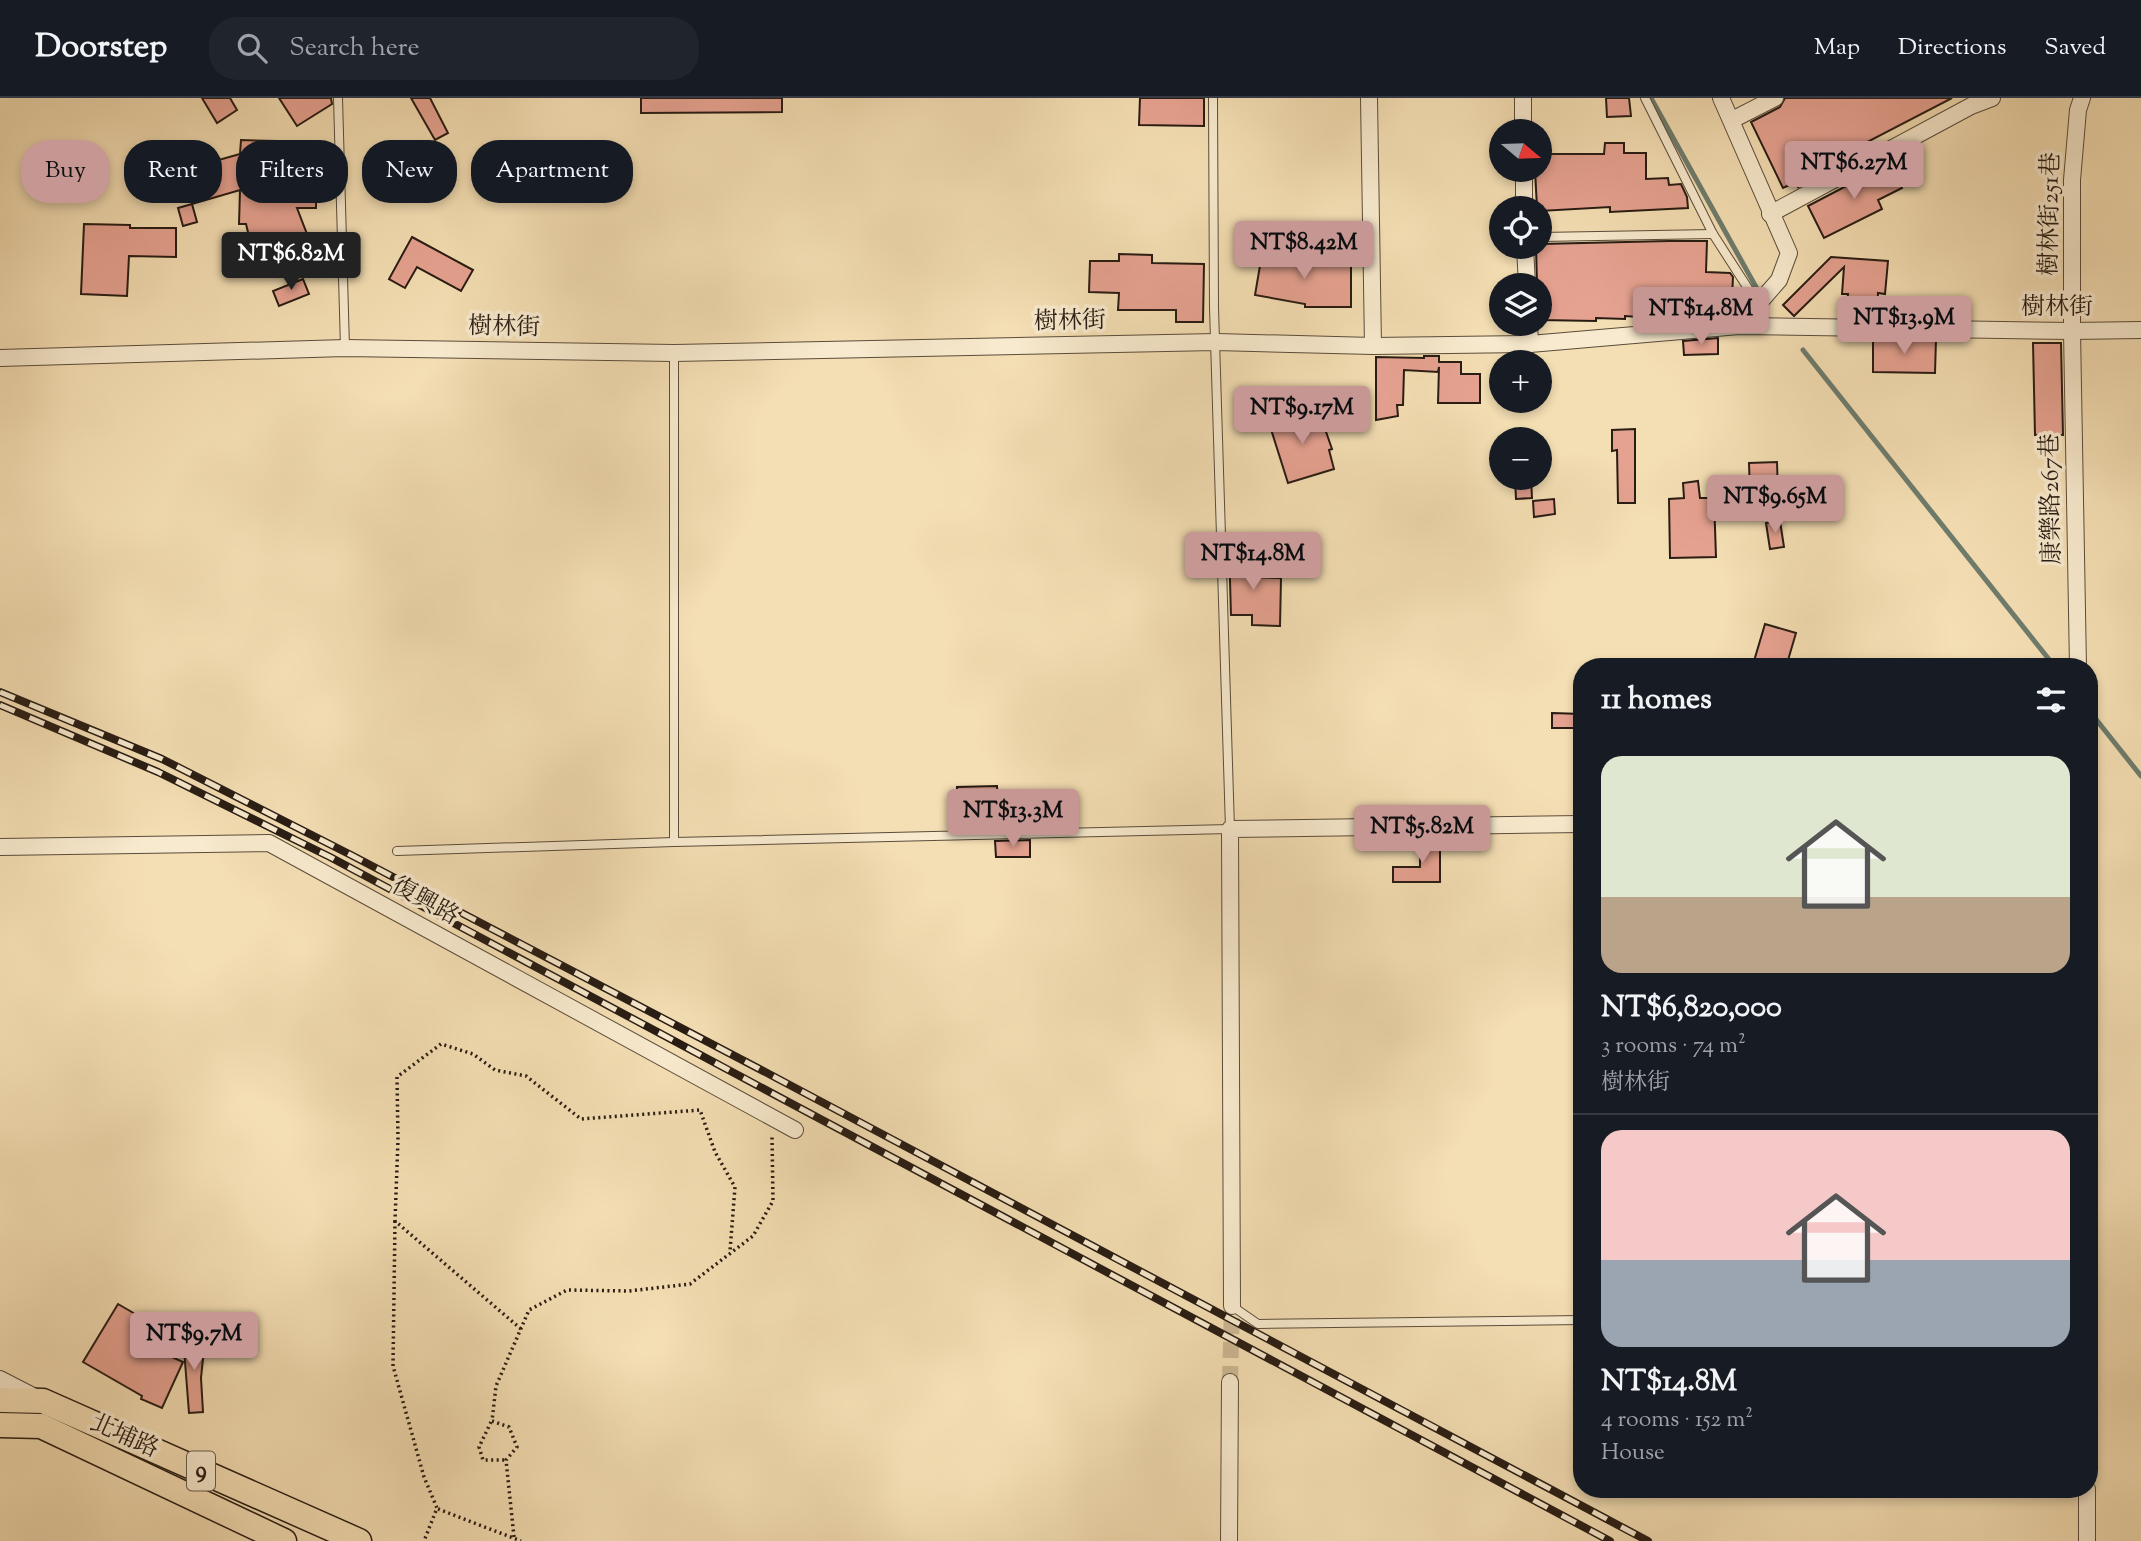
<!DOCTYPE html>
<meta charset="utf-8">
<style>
body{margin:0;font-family:"Sorts Mill Goudy","Noto Serif TC",serif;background:#20242c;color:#f1f3f6;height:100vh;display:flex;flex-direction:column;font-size:26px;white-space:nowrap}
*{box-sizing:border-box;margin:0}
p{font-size:23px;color:#9ea1a6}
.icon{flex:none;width:38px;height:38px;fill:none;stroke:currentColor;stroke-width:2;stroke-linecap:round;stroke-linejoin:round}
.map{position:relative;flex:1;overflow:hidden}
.side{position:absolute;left:1573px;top:560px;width:525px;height:840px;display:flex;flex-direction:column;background:#171b24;border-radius:28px;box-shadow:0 4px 10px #0003}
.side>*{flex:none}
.guide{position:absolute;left:21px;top:42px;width:665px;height:63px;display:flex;gap:14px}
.needle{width:46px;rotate:109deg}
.controls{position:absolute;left:1489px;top:21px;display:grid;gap:14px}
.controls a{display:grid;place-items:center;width:63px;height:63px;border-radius:50%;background:#171b24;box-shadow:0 4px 10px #0003;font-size:35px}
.price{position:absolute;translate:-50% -60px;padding:0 16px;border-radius:7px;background:#c59692;color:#111;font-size:23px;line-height:46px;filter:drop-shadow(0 2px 4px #0008)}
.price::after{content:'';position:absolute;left:50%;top:42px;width:21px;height:16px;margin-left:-10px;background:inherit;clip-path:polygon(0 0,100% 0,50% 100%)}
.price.current{background:#222;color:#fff}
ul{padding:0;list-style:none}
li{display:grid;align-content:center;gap:14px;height:371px;padding:0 28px}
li+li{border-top:2px solid #363941}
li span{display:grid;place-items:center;height:217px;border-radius:21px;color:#555}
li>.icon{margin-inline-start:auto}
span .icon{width:126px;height:126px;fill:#fffc;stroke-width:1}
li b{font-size:30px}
h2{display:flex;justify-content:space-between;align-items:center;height:84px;padding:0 28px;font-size:30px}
.tag{padding:0 24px;border-radius:28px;background:#171b24;box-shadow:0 4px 10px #0003;font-size:24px;line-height:63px}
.tag.current{background:#c59692;color:#111}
header{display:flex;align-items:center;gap:42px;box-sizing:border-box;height:98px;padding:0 35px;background:#171b24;border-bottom:2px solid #363941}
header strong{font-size:33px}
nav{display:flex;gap:38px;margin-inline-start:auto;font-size:24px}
.search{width:490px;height:63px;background:#20242c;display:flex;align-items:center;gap:18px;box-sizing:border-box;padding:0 24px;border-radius:28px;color:#9ea1a6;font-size:26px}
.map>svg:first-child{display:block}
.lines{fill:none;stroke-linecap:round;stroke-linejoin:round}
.stream{stroke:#6e7c6d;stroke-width:5}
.building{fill:#e6a291;stroke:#281c13;stroke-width:2}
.street-tunnel{stroke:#cbb793;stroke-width:16;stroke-dasharray:16 8;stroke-linecap:butt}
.lane-casing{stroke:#5b4c3b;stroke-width:10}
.street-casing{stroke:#5b4c3b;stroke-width:18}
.primary-casing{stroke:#281c13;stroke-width:27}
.path{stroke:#281c13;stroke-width:3.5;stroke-dasharray:2 3.5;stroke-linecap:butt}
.lane{stroke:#f8eace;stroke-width:8}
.street{stroke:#f8eace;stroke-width:16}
.primary{stroke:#f4deb3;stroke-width:24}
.rail-casing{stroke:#281c13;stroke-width:8}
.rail{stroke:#f8eace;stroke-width:5;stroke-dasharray:16;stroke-linecap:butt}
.labels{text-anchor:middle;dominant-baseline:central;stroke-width:7;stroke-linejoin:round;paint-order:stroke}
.shield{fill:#f8eace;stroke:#665a4b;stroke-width:2}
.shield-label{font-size:23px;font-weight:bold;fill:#281c13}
.street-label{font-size:24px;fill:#281c13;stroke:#f8eace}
</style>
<header>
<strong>Doorstep</strong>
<div class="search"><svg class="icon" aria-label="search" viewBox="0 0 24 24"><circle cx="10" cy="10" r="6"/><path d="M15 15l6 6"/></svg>Search here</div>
<nav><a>Map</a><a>Directions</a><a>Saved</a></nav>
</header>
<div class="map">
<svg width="2141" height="1443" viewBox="0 0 2141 1443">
<rect width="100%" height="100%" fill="#f4deb3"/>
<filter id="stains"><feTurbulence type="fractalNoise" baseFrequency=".00286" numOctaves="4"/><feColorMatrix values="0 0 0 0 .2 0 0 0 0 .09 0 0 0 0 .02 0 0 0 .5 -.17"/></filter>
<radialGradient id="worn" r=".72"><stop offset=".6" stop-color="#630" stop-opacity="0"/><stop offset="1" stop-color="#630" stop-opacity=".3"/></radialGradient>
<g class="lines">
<g class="stream">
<path d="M1651 0 1761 198"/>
<path d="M1803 252 2055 569"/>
<path d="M2095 620 2141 678"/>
</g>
</g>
<g class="building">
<path d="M202 0H230L237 12 217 25Z"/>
<path d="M279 0H331L332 6 297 28Z"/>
<path d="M411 0H430L448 35 435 42Z"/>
<path d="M641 0H782V14L641 15Z"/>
<path d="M1140 0H1204V28L1139 27Z"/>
<path d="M1606 0H1629L1631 18 1607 19Z"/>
<path d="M1785 0H1952L1842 57 1846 63 1798 89 1796 84 1783 90 1751 24 1780 9Z"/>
<path d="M241 42 274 43 237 66 305 49 310 73 325 70 329 95 316 98V110H297L314 154 336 156V158L301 172 291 146 253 155 246 126H239L240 92 192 106 177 55 203 48 208 65 240 56Z"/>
<path d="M1605 45H1624V55H1646V81L1668 80 1669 87 1681 86 1687 99 1688 110 1610 114V109L1540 113V110H1537L1535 72H1540V56H1604Z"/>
<path d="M1890 65 1902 90 1878 102 1882 111 1824 140 1808 108Z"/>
<path d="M192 106 197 124 183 128 178 110Z"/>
<path d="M84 126 130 127V130H176V159L129 158 127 198 81 196Z"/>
<path d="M412 139 473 172 461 193 417 169 405 190 389 181Z"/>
<path d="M1669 143H1707L1706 174 1730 175 1733 179 1731 218 1683 222 1625 218V221L1596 220V223L1540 222V187H1537L1536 149H1540V146Z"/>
<path d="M1263 150 1294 155 1292 165 1351 164V209H1305V206L1255 197Z"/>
<path d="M1119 156 1152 157V165L1204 166 1203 224H1176V212H1118L1119 195 1089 194 1090 163H1119Z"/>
<path d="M1831 159 1888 163 1885 196 1878 195 1877 217 1846 216 1848 196H1842L1844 169 1794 218 1783 207Z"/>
<path d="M303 181 309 196 279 208 273 193Z"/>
<path d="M1718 240V256L1684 257 1683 243Z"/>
<path d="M1873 241H1936L1935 275 1873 274Z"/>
<path d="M2033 245H2061L2063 337H2035Z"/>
<path d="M1424 258H1439V264H1461V276H1480V305H1438L1439 269 1438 274 1404 272 1403 307H1397L1398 318 1376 322V259L1424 260Z"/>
<path d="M1301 312 1303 318 1314 314 1318 330 1324 328 1332 351 1329 352 1334 371 1288 385 1269 325Z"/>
<path d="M1635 331V405H1618L1617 352 1612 353V332Z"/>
<path d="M1777 364 1778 396 1750 397 1749 365Z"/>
<path d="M1515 380H1531L1532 400 1516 401Z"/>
<path d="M1698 383 1700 400H1714L1716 459 1670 460 1669 401 1684 400 1683 385Z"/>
<path d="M1554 401 1555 416 1534 419 1533 403Z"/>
<path d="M1780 423 1784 449 1770 451 1766 425Z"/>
<path d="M1229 448H1246L1247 479 1281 480 1280 528 1252 527V517H1231Z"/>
<path d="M1765 526 1796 535 1786 569H1773L1754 563Z"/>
<path d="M1552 615 1582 616V630H1552Z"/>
<path d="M997 688 998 706H991L992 715 958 717 957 689Z"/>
<path d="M1030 742V759H996L995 743Z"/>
<path d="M1420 742H1440V784H1393V769H1420Z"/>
<path d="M118 1206 149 1224 137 1243 183 1264 162 1310 141 1301 142 1298 83 1264Z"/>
<path d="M183 1238 205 1241 201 1280 203 1314 189 1315Z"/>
</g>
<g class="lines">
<path class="street-tunnel" d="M1230 1284 1232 1208"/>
<defs>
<g id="lane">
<path d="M338 0 345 250"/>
<path d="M1645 0 1713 136 1751 195 1743 217"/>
<path d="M1540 139 1713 136"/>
<path d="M674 255V744L1230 731 1214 210 1213 0"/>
<path d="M397 753 674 744"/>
<path d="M1232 1208 1258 1226 1582 1222"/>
</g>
<g id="street">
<path d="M1369 0 1373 248"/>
<path d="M1523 0V33"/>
<path d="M1721 0 1789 155 1779 182 1739 228"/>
<path d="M1732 22 1775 0"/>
<path d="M1524 72V110"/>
<path d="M1770 116 1971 8 1992 0"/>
<path d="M1525 149 1527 187"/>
<path d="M1529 226 1530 246"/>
<path d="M0 260 345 250 674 255 1216 244 1373 248 1530 246 1739 228 2072 233 2141 232"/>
<path d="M2078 569 2072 233V82L2078 12 2082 0"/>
<path d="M0 749 269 745 795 1032"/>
<path d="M1232 1208 1230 731 1582 726"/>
<path d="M0 1281 35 1299"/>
<path d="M1229 1443 1230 1284"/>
<path d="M2087 1443V1391"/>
</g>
<g id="primary">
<path d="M0 1302 43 1303 359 1443"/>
<path d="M0 1327 41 1328 284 1443"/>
</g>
</defs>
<use href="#lane" class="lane-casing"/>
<use href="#street" class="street-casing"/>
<use href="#primary" class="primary-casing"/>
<g class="path">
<path d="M395 1123 393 1268 424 1379 437 1410 424 1443"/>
<path d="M521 1231 395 1123 398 1041 397 979 441 946 473 956 495 972 526 978 581 1021 700 1012 715 1054 735 1089 730 1153"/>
<path d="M491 1324 479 1349 483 1362H506"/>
<path d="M438 1411 521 1443"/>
<path d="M514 1439 506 1362 517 1349 509 1329 492 1323 496 1288 529 1212 567 1192 629 1193 690 1186 753 1138 773 1103 772 1038"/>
</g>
<use href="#lane" class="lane"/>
<use href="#street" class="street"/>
<use href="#primary" class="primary"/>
<defs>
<g id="rail">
<path d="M0 594 162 661 353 758 769 976 1648 1443"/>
<path d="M0 607 158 674 330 759 1610 1443"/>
</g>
</defs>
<use href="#rail" class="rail-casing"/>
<use href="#rail" class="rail"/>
</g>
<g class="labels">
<rect class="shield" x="187" y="1353.5" width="28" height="39" rx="5"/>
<g class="shield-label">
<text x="201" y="1373">9</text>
</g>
<g class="street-label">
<text transform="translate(2051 116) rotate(-89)">樹林街251巷</text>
<text x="2057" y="210">樹林街</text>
<text transform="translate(1070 224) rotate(-1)">樹林街</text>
<text transform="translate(504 230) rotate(1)">樹林街</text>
<text transform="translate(2052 401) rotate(-91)">康樂路267巷</text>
<text transform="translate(425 804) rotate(29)">復興路</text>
<text transform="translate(124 1339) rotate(24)">北埔路</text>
</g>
</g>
<rect width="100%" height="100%" filter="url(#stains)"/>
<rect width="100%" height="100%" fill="url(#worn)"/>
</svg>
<div class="controls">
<a><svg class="needle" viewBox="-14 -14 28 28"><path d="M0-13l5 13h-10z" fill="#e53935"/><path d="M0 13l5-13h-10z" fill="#9ea1a6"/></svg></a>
<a><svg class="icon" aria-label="locate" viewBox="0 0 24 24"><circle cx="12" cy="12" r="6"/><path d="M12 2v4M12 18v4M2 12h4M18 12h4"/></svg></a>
<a><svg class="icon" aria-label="layers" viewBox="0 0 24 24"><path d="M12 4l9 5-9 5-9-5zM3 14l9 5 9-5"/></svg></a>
<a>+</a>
<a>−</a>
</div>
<b class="price" style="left:1854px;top:103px">NT$6.27M</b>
<b class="price" style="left:1304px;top:183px">NT$8.42M</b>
<b class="price current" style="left:291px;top:194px">NT$6.82M</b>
<b class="price" style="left:1701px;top:249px">NT$14.8M</b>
<b class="price" style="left:1904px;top:258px">NT$13.9M</b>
<b class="price" style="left:1302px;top:348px">NT$9.17M</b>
<b class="price" style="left:1775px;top:437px">NT$9.65M</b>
<b class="price" style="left:1253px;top:494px">NT$14.8M</b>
<b class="price" style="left:1013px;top:751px">NT$13.3M</b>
<b class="price" style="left:1422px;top:767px">NT$5.82M</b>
<b class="price" style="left:194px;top:1274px">NT$9.7M</b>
<div class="guide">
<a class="tag current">Buy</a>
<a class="tag">Rent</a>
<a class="tag">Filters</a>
<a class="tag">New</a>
<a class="tag">Apartment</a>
</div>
<section class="side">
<h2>11 homes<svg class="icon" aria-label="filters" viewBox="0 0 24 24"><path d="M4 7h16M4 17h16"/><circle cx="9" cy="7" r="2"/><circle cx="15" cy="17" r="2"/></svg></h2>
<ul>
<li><span style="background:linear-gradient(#dfe7d0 65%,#b9a48a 0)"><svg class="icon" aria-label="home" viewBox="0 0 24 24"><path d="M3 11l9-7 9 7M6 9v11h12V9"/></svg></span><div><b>NT$6,820,000</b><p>3 rooms · 74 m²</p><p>樹林街</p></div></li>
<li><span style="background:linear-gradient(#f6c9c9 60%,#9aa5b1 0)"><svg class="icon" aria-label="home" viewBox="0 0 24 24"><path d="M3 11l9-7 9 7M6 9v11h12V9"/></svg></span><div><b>NT$14.8M</b><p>4 rooms · 152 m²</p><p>House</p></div></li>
</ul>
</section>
</div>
